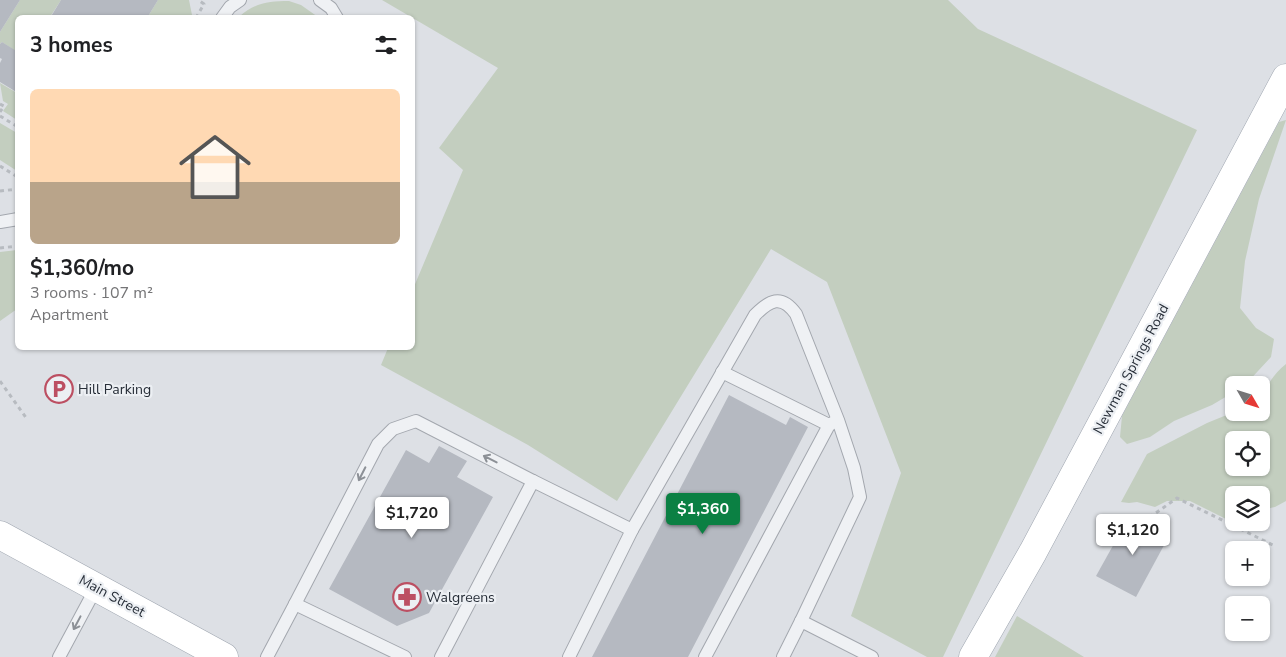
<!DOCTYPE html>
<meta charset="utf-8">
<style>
body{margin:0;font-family:"Nunito Sans",sans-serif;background:#f6f6f6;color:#202124;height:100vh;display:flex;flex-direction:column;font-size:19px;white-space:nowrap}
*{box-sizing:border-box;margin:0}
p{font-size:16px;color:#757577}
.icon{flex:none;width:28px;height:28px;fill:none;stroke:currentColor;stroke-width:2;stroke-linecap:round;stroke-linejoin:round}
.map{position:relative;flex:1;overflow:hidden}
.sheet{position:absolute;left:15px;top:15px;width:400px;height:335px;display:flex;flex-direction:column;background:#fff;border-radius:8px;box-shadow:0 1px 4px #0004}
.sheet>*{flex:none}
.needle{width:32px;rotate:129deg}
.tools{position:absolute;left:1225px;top:376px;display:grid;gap:10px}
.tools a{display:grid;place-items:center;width:45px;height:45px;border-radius:8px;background:#fff;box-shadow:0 1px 4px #0004;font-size:25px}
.price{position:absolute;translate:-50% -42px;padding:0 11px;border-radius:5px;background:#fff;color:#222;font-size:16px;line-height:32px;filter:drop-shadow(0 1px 2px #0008)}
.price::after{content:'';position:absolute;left:50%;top:30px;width:15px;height:11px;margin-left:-8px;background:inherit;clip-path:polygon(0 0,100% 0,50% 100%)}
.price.on{background:#0b8043;color:#fff}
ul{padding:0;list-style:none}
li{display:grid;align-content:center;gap:10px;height:265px;padding:0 15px}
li+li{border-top:1px solid #e0e0e0}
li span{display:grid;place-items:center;height:155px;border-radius:8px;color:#555}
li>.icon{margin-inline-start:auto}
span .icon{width:90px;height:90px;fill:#fffc;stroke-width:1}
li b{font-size:21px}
h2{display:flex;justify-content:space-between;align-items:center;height:60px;padding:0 15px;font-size:21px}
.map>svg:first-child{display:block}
.green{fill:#c3cebf;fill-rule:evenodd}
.building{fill:#b5b9c1}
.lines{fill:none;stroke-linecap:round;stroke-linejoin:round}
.lane-casing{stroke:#a3a7ae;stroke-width:14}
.primary-casing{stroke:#9ea5af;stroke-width:29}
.path{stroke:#b7bbc0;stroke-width:3;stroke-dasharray:4 4;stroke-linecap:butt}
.lane{stroke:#eff1f4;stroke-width:12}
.primary{stroke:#fff;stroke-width:28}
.oneway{stroke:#8c9096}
.labels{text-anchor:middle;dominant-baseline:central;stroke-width:4.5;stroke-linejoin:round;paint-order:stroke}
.street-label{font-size:14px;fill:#282f39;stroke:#eceff3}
.poi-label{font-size:14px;fill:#282f39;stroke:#eceff3;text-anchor:start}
</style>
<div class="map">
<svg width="1286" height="657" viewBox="0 0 1286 657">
<rect width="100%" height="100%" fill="#dde0e5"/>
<g class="green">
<path d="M20 0H61L50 17 18 18 17 52 2 42 0 44V32Z"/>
<path d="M158 0H189L192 15 190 17 147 18Z"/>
<path d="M382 0H948L978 29 1197 130 943 657H927L851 616 901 473 827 282 771 249 617 501 528 445 381 365 388 348H412L413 289 463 170 439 148 498 68Z"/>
<path d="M289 1 301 5 318 17H239C254 3 269 1 289 1Z"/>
<path d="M0 83 17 93V120L3 111 8 104 3 101Z"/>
<path d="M1286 120 1259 199 1245 261 1240 308 1256 328 1274 339 1271 357 1245 385H1234V392L1212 405 1174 421 1150 437 1127 444 1120 437 1122 416 1279 122Z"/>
<path d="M0 123 17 133V171L0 160Z"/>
<path d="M17 250V309L0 321V252Z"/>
<path d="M1286 364V501L1275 507 1261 510V495H1234V522L1252 523V525L1244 528 1190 501H1167L1155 507 1137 502 1129 503 1121 502 1147 454 1207 423 1234 412H1261V393C1270 383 1275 372 1286 364ZM1234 440H1261V468H1234Z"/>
<path d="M1017 616 1084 657H995Z"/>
</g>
<g class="building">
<path d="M0 0H20L0 32Z"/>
<path d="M61 0H158L147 18H50Z"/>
<path d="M2 42 18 52V93L0 82V63L2 59 0 58V44Z"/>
<path d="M729 395 786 425 790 417 808 427 688 657H592Z"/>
<path d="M439 446 467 461 457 477 493 497 429 613 397 626 329 589 406 450 429 463Z"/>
<path d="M1130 515 1169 536 1136 597 1096 576Z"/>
</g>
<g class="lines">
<defs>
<g id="lane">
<path d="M320 0 331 8 337 18"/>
<path d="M222 18 230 7 240 0"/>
<path d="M0 222 18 219"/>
<path d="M722 372 829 425 836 421"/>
<path d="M295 604 378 444 393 429 416 421 533 481"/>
<path d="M59 657 96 588"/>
<path d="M267 657 295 604 405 657"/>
<path d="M441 657 533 481 632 530"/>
<path d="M569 657 632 530 755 315C769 301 781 293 796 314L838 420 854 468 860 497 801 621 872 657"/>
<path d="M705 657 829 425"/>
<path d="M783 657 801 621"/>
</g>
<g id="primary">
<path d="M0 535 224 657"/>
<path d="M973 657 1033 552 1286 78"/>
</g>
</defs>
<use href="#lane" class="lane-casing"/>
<use href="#primary" class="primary-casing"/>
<g class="path">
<path d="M196 18 204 4 198 0"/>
<path d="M0 104 4 106 0 112"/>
<path d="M0 116 18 127"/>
<path d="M0 166 16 176 18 180"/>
<path d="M0 191 18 189"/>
<path d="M0 248 18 246"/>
<path d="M0 381 27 419"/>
<path d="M1143 522 1177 498 1275 546"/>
</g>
<use href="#lane" class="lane"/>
<use href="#primary" class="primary"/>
</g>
<defs><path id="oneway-shaft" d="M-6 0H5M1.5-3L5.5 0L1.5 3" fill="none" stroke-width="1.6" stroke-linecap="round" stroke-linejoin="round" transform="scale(1.25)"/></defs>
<g class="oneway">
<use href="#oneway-shaft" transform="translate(490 459) rotate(-153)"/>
<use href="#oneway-shaft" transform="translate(362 474) rotate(117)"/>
<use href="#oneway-shaft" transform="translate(77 623) rotate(118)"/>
</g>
<defs>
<symbol id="parking-ring" viewBox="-11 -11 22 22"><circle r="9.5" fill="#eceff3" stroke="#bc4f62" stroke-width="1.5"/><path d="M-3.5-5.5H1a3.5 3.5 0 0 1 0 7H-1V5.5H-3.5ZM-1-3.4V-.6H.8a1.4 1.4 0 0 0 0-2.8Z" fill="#bc4f62"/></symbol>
<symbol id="pharmacy-ring" viewBox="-11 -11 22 22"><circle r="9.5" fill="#eceff3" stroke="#bc4f62" stroke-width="1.5"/><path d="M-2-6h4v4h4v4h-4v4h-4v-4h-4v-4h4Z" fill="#bc4f62"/></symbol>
</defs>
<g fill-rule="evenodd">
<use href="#parking-ring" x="43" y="373" width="32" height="32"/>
<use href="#pharmacy-ring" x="391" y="581" width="32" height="32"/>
</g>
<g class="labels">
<g class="street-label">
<text transform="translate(1131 369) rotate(-62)">Newman Springs Road</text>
<text transform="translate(112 596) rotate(28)">Main Street</text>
</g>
<g class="poi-label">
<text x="78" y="389">Hill Parking</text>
<text x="426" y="597">Walgreens</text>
</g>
</g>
</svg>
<div class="tools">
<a><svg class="needle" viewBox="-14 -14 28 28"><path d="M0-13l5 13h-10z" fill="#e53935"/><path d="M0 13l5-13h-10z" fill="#757577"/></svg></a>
<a><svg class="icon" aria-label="locate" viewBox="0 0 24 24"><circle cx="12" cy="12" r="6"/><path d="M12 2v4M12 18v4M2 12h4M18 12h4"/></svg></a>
<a><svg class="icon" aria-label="layers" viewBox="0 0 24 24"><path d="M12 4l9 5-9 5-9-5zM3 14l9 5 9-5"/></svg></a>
<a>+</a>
<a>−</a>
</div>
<b class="price on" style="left:703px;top:535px">$1,360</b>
<b class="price" style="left:412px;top:539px">$1,720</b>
<b class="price" style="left:1133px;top:556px">$1,120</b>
<section class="sheet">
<h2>3 homes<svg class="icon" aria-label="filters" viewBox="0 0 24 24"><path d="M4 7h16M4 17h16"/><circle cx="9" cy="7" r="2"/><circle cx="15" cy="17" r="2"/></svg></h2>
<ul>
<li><span style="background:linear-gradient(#ffd9b3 60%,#b9a48a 0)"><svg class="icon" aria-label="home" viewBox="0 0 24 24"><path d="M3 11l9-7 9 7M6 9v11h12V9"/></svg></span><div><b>$1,360/mo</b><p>3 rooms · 107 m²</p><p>Apartment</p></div></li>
</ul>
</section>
</div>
